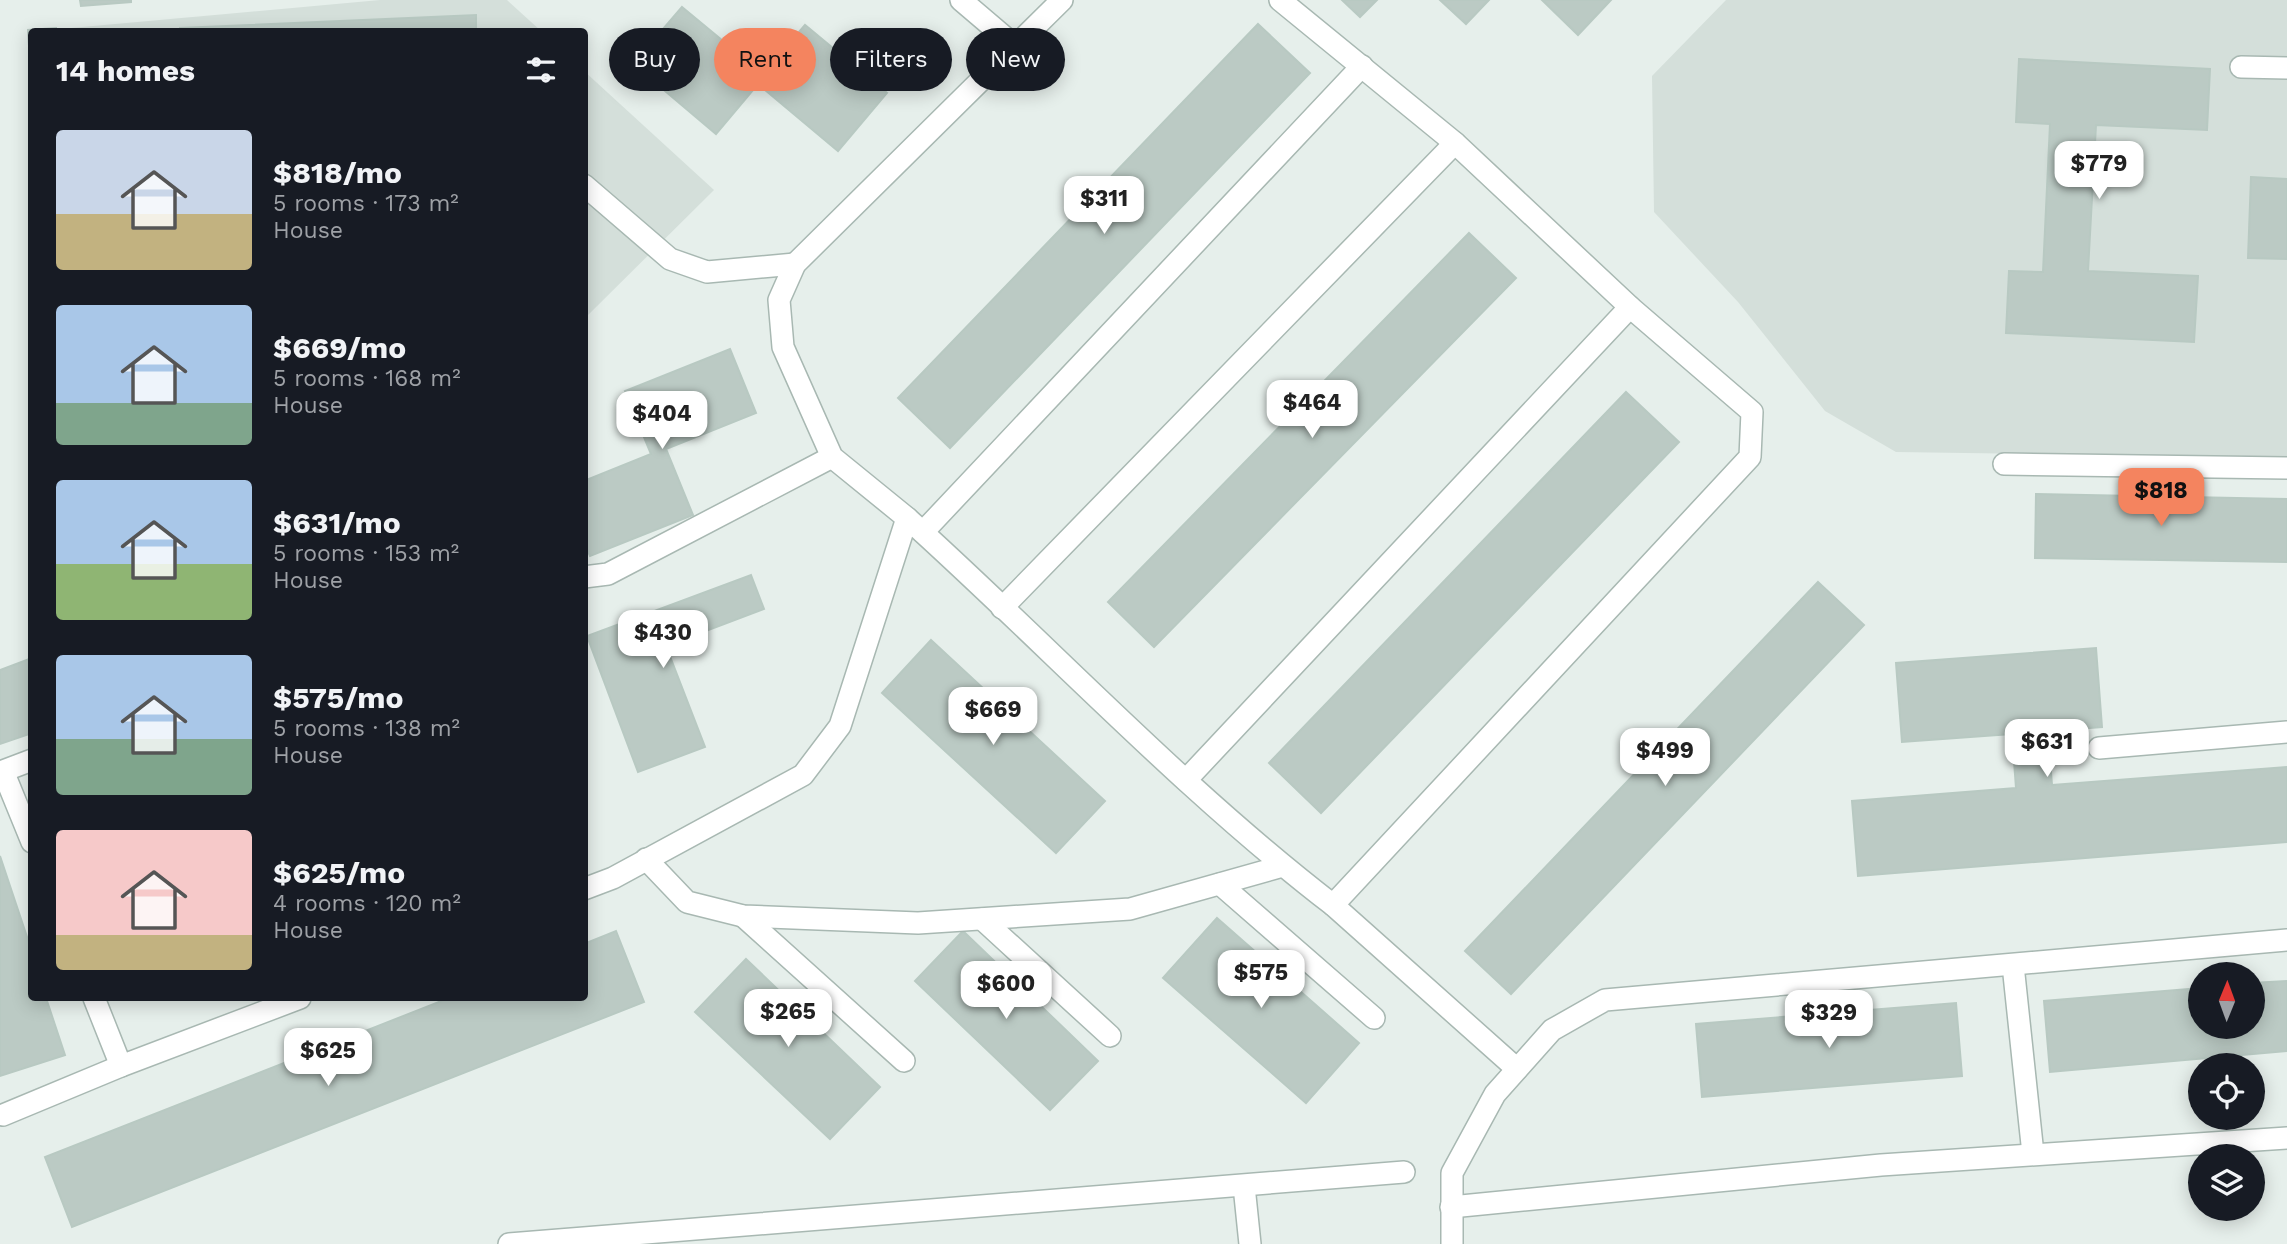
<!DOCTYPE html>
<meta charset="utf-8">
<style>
body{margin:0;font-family:"Work Sans",sans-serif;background:#20242c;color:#f1f3f6;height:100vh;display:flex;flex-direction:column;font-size:26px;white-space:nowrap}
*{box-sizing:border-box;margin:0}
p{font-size:23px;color:#9ea1a6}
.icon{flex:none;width:38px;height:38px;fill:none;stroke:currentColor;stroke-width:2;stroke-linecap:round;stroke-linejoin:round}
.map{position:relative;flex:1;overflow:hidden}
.side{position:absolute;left:28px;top:28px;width:560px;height:973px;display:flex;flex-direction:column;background:#171b24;border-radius:7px;box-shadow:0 4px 18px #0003}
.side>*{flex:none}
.hud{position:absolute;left:609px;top:28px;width:665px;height:63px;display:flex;gap:14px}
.needle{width:46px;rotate:1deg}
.fabs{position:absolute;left:2188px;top:962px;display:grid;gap:14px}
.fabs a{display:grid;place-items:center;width:77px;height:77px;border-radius:50%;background:#171b24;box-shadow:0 4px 18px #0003;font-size:35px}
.price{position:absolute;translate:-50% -60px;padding:0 16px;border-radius:14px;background:#fff;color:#222;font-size:23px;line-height:46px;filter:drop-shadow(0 2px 4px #0008)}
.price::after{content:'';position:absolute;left:50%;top:42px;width:21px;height:16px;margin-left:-10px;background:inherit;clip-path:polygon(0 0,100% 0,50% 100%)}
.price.on{background:#f4845f;color:#111}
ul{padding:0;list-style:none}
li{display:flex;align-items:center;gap:21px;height:175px;padding:0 28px}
li span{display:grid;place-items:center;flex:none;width:196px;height:140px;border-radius:7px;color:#555}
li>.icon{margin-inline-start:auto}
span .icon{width:84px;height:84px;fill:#fffc;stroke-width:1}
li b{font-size:30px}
h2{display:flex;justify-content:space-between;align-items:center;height:84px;padding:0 28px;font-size:30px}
.chip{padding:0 24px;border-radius:32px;background:#171b24;box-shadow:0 4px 18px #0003;font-size:24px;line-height:63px}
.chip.on{background:#f4845f;color:#111}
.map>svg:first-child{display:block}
.built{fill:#d4dfda}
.building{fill:#bbcac4;stroke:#b8c9c2;stroke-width:2}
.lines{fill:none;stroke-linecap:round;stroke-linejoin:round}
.minor-casing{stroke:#a8b8b2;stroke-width:24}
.minor{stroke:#fff;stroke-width:21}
</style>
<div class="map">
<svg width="2287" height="1244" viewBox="0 0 2287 1244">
<rect width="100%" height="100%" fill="#e6efeb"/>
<g class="built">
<path d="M380 0H507L541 31 60 32V29Z"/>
<path d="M1726 0H2287V458L1896 452 1825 411 1738 302 1654 212 1652 76Z"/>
<path d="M584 71 714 190 585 318H584Z"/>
</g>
<g class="building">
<path d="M80 0H131V2L81 6Z"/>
<path d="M1342 0H1377L1360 17Z"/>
<path d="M1440 0H1489L1466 24Z"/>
<path d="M1542 0H1611L1578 35Z"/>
<path d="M682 7 763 74 805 25 887 93 838 151 758 84 716 134 633 64Z"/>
<path d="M476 15V32H180V28Z"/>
<path d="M1258 24 1310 73 950 448 898 398Z"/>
<path d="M56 28V32H32V61H30L28 30Z"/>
<path d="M2019 59 2210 69 2207 130 2096 125 2088 271 2198 276 2194 342 2006 333 2009 271 2043 272 2050 124 2016 122Z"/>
<path d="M2251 177 2287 179V259L2248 258Z"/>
<path d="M1469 233 1516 278 1154 647 1108 602Z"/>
<path d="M730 349 756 413 666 449 693 515 590 556 584 543V481L651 454 625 391Z"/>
<path d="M1626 392 1679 442 1321 813 1269 763Z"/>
<path d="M2036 494 2287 499V562L2035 558Z"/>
<path d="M751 575 764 609 666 646 705 747 638 772 587 636Z"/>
<path d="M1818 582 1864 625 1511 994 1465 951Z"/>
<path d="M931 640 1105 801 1056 853 882 693Z"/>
<path d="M2096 648 2102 727 2048 731 2052 785 2287 767V842L1858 876 1852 801 2016 788 2012 734 1902 742 1896 663Z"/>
<path d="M32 658V733L0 744V670Z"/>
<path d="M0 856 32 952V998H46L65 1055 0 1076Z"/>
<path d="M1217 918 1359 1043 1306 1103 1163 978Z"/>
<path d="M616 931 644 1002 72 1227 45 1157 449 998H584V944Z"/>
<path d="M963 931 1098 1061 1050 1110 915 981Z"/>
<path d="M746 959 880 1087 830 1139 695 1012Z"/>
<path d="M2287 981V1051L2050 1072 2044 1001 2200 988V1027H2252V983Z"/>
<path d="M1956 1003 1962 1076 1702 1097 1696 1024Z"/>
</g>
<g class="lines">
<defs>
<g id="minor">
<path d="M961 0 1015 46"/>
<path d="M2241 67 2287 68"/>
<path d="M584 185 670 259 707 272 795 264"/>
<path d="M2004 464 2287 468"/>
<path d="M907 518C1049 646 1181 788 1333 905L1750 457 1752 412 1630 307 1455 143 1280 0"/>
<path d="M923 532 1362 66"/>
<path d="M584 577 608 574 832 457"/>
<path d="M1002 608 1455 143"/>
<path d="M2099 748 2287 732"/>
<path d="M32 760 3 771 32 842"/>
<path d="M1186 780 1630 307"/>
<path d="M646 859 687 902 743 916 918 923 1130 909 1283 866"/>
<path d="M1220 884 1374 1018"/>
<path d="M584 889 613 878 803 775 840 726 907 518 832 457 783 347 779 300 795 264 1062 0"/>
<path d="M1333 905 1517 1069"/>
<path d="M743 916 904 1061"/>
<path d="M982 919 1110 1036"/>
<path d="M2013 965 2033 1154"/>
<path d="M94 998 121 1066 300 998"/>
<path d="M3 1115 121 1066"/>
<path d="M1244 1186 1250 1244"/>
<path d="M1451 1207 1881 1165 2287 1138"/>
<path d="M509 1244 1404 1172"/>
<path d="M1452 1244V1173L1495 1094 1552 1030 1605 1000 2287 940"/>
</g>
</defs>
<use href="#minor" class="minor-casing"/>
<use href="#minor" class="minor"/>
</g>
</svg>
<div class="fabs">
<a><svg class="needle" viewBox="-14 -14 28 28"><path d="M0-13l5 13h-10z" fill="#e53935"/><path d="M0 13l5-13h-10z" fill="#9ea1a6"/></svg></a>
<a><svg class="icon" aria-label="locate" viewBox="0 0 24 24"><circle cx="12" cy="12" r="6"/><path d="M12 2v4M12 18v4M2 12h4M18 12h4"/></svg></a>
<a><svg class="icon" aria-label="layers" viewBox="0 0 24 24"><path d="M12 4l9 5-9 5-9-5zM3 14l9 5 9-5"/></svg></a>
</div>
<b class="price" style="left:2099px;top:201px">$779</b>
<b class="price" style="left:1104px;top:236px">$311</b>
<b class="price" style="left:1312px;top:440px">$464</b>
<b class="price" style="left:662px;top:451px">$404</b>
<b class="price on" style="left:2161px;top:528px">$818</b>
<b class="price" style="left:663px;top:670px">$430</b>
<b class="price" style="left:993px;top:747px">$669</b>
<b class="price" style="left:2047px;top:779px">$631</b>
<b class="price" style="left:1665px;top:788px">$499</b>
<b class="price" style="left:1261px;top:1010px">$575</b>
<b class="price" style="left:1006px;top:1021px">$600</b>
<b class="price" style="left:788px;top:1049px">$265</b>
<b class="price" style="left:1829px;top:1050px">$329</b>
<b class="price" style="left:328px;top:1088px">$625</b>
<div class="hud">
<a class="chip">Buy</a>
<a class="chip on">Rent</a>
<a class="chip">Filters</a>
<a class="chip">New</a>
</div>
<section class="side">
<h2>14 homes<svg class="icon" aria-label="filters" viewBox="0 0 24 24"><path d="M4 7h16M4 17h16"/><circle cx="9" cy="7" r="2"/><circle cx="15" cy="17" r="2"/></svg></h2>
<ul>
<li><span style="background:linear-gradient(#c9d6e8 60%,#c2b280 0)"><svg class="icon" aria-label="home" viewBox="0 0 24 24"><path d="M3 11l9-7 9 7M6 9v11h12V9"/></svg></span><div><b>$818/mo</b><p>5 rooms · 173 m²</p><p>House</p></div></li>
<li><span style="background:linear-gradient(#a9c7e8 70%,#7fa58c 0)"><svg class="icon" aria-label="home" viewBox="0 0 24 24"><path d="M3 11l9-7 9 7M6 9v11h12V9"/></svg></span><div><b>$669/mo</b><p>5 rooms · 168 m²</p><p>House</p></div></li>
<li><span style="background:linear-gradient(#a9c7e8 60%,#8fb573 0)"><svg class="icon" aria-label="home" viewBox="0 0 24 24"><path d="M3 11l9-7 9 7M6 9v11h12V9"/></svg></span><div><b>$631/mo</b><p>5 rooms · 153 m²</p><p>House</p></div></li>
<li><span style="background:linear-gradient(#a9c7e8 60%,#7fa58c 0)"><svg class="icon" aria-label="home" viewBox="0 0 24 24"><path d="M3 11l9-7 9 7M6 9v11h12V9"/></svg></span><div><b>$575/mo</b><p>5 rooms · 138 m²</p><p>House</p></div></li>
<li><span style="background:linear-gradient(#f6c9c9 75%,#c2b280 0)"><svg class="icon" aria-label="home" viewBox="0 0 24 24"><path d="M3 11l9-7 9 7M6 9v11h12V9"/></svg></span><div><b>$625/mo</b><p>4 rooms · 120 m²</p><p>House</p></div></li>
</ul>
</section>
</div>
